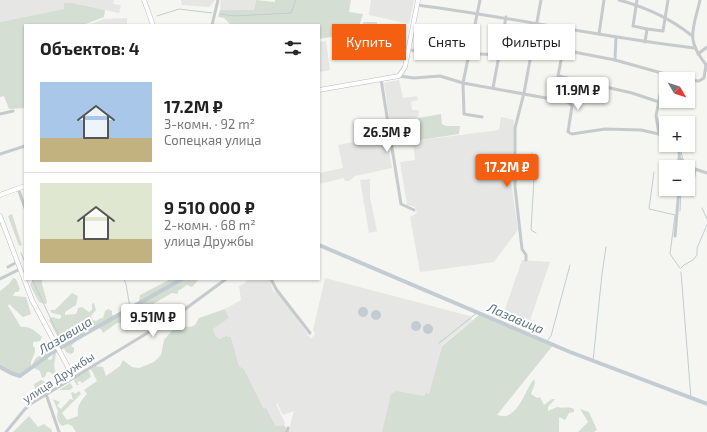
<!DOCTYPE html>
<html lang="ru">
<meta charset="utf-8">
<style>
body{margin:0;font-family:"Exo 2",sans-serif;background:#f2f2f2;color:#222;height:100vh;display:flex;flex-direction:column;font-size:15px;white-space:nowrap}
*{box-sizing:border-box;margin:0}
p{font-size:13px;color:#767676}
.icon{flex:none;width:22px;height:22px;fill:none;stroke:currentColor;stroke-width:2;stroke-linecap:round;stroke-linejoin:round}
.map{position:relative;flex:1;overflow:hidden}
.panel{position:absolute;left:24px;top:24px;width:296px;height:256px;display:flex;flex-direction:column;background:#fff;border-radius:0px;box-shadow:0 1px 3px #0004}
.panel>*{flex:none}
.top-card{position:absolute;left:332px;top:24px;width:315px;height:36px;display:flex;gap:8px}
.needle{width:26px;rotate:129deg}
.tools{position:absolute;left:659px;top:72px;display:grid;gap:8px}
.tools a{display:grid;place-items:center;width:36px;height:36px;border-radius:0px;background:#fff;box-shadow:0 1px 3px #0004;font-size:20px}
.price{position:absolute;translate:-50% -34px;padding:0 9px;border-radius:4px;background:#fff;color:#222;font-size:13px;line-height:26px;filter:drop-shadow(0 1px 2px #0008)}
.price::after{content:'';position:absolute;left:50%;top:24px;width:12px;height:9px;margin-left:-6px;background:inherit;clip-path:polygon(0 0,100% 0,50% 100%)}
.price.active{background:#f55f12;color:#fff}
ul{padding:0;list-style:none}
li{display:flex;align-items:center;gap:12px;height:100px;padding:0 16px}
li+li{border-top:1px solid #e0e0e0}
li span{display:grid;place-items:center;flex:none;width:112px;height:80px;border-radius:0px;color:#555}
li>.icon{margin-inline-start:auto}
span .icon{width:48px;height:48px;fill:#fffc;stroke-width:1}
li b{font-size:17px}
h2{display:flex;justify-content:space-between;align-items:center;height:48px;padding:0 16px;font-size:17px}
.pill{padding:0 14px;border-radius:0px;background:#fff;box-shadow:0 1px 3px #0004;font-size:14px;line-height:36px}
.pill.active{background:#f55f12;color:#fff}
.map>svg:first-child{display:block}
.built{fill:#e6e6e5}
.green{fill:#d5ded2}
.water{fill:#c2ccd2}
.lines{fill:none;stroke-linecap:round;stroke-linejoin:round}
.stream{stroke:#c2ccd2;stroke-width:1}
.river{stroke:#c2ccd2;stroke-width:4}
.secondary-casing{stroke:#b8bcc2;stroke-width:5}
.street{stroke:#c7cacd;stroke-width:3}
.secondary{stroke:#fff;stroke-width:4}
.labels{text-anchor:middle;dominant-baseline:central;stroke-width:4;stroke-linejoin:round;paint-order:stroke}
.street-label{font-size:12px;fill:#617186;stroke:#fff}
.water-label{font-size:13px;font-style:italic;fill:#5d7483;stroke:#fff}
</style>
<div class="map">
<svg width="707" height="432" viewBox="0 0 707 432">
<rect width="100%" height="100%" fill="#f5f6f1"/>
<g class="built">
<path d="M0 0H114L113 4 121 5 119 13 73 3 64 4V9L0 22Z"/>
<path d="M181 0H215L209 7 182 5Z"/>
<path d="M221 0H256L254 10H220Z"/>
<path d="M371 0H414L409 24 369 15Z"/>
<path d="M127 18V25H88L104 19Z"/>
<path d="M326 41 330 70 319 72V42Z"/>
<path d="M399 80 403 98 417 96 418 100 411 102 412 110H419L418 118 390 122 384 83Z"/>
<path d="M501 117 514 120 513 181 511 182 518 230 494 262 420 272 410 217 417 213 415 207 407 205 400 162 415 160 413 141 499 130Z"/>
<path d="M368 139 370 144 387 141 392 168 355 176 349 181H345L344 178 319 184V173L343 168 338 145Z"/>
<path d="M370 179V197L377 231 369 233 360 180Z"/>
<path d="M522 260 550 262 528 326 503 315Z"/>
<path d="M325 278 470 316 472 320 442 345 420 432H288L294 411 283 415 277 403 276 404 285 423 284 425 276 426 266 409H264L244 369 239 366 231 337 226 336 219 339 215 335 213 329 229 318 225 309 241 300 239 286 245 283 248 279H270L273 291 279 293 311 339 315 334 313 330Z"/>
</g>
<g class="green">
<path d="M256 0 275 2V0H351L349 12 363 14 358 30 343 35 319 39V25H231L224 18 218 17 220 10H254Z"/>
<path d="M64 3H73L105 10 104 17 83 25H25V108L9 109 4 96 0 97V22L64 9Z"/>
<rect x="363" y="22" width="14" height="7"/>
<path d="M441 114 442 124 446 126H460L459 134 413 141 410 133 415 131 418 118Z"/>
<path d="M12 214 22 245 19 246 8 216Z"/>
<path d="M13 278 16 279 20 289 18 292H15L13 296 26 297 31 314 23 317 9 304 8 306 21 327C30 326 35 331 42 337L40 341 33 342V346L35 348C36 355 30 359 31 366L19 375 0 366V291L9 284Z"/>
<path d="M33 279H42C41 286 46 294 47 303L45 304 39 302 30 285Z"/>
<path d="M171 279H199L192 287 187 285 178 291V294L172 293 153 304H148L124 319 123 322 117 323 103 333 101 329 96 327 82 334 71 332 69 334 71 339 74 337 77 340 71 346 74 348V352L71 354 66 352 49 320 52 317 59 319 61 318V315L52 313 50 310H55L72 293 78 296 76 305 65 312V315L76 314 78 308 82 307 89 312 92 310V304L94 303 96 310 91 316 93 320 96 321 101 318H103L105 311 108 309 112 311V315L115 316 139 301 140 295Z"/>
<path d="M225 309 229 318 213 329 215 335 219 339 226 336 231 337 239 366 244 369 264 409 266 408 276 426 284 425 287 429 286 432H76L72 426 68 424 62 426C57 422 56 416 58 411L53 399 60 402 57 406 61 409 70 399 73 400 71 393 73 392 75 394 79 391 81 394 62 413 67 420 78 416C77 405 80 402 87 394L84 390 97 381 91 369 95 366 103 367 106 376 120 366 123 360 132 367 139 368 154 362 161 355 164 340 177 325 190 327 195 325 199 318Z"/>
<path d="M479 315 554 344 497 415C500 415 502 417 506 416 521 411 525 390 534 379L535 383 531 394 537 398 540 397 544 405 552 399H555L548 407V411L557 407C563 409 568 406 574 409V412L569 413 565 420 559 417V432H382L391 394 396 391 424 396 426 393 429 394 442 346Z"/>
<path d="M51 348 53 351 46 356 49 360 52 359 53 353H56L54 365 56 375 54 376 50 372H47L45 377 42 378 40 371 34 368 32 365 36 358Z"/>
<path d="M86 371H89L91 377 82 383 80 381 77 382 79 385H77L74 381 75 378Z"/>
<path d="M41 380 45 382V385L40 390H35L34 384Z"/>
<path d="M70 383 73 387 70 390H59Z"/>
<path d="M580 409 589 412 597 430 594 432H578L588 422Z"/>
<path d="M29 416 38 427 44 424 52 430V432H13Z"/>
</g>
<g class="water">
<circle cx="363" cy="312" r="5"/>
<circle cx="376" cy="315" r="5"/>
<circle cx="416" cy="326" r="5"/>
<circle cx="428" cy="329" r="5"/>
</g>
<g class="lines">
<g class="stream">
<path d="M220 14 234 16 291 13 296 0"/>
<path d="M157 16 179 9 212 13"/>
<path d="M680 147 683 160"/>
<path d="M532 153V158L535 161 531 230 536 233"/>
<path d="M654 172 649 209 675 215 670 254 680 268"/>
<path d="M702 208 707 219"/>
<path d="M680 211 681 189"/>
<path d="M21 253 25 262"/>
<path d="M681 268 684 265 693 260 697 255V248L707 225"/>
<path d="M681 272 691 398"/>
<path d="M32 279 64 347"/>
<path d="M124 279 126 284 130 308"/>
<path d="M547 341 551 336 570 265"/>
<path d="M439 343 478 312"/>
<path d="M593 361 602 274 606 247"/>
</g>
<g class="river">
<path d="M319 245 570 352 707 404"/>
<path d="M0 367 11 373 20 376 53 352 182 279"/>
</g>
<defs>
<g id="secondary">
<path d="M144 0 153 25"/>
<path d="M319 90 399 76 405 67 418 0"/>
<path d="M0 195 25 186"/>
<path d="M0 216 32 300 69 369 68 380"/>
</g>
</defs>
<use href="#secondary" class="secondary-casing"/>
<g class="street">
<path d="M480 0 463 83 464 114 482 117"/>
<path d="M619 0C645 7 671 19 691 35"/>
<path d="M637 0 633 26 647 29 645 42"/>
<path d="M700 0C693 31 685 39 707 66"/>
<path d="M417 5C510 17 601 37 694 48"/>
<path d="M212 25 218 0"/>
<path d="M647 29 663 31 668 0"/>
<path d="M599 34 604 0"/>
<path d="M533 44 615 60 683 79"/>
<path d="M409 50C449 55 490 52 530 58"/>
<path d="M563 50 558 76 632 93 659 102"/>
<path d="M698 54 707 47"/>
<path d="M615 60 616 37"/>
<path d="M399 76 414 78 440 76 463 83 568 102 572 106 568 132 572 134 605 129 641 130 659 134 666 140"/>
<path d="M381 79 401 204 414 210"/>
<path d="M688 80 699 81 704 78 706 65"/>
<path d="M493 88 506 17"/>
<path d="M0 114 13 111"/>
<path d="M659 134 656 116 664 74"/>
<path d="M674 145C682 151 679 158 678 167"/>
<path d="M0 154 25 146"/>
<path d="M679 158 695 169 707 173"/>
<path d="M18 188 25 208"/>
<path d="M691 195 695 169"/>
<path d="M675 236 679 189"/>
<path d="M526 260V255L522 249 515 187V128L524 93 541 0"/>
<path d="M8 267 17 262"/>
<path d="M0 279 20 269"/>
<path d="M271 279 276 289 310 333"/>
<path d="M46 394 59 432"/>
<path d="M6 432 25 409 32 403 177 315 226 279"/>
<path d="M287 432 288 428"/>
</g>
<use href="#secondary" class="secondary"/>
</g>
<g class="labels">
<g class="street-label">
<text transform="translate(58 377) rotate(-33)">улица Дружбы</text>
</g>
<g class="water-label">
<text transform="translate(516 318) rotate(23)">Лазавица</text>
<text transform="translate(65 335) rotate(-31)">Лазавица</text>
</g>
</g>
</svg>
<div class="tools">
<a><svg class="needle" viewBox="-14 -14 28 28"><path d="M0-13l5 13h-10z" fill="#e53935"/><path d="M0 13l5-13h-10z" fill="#767676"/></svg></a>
<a>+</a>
<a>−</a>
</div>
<b class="price" style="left:578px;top:111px">11.9M ₽</b>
<b class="price" style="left:387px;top:153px">26.5M ₽</b>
<b class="price active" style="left:507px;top:188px">17.2M ₽</b>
<b class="price" style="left:153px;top:338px">9.51M ₽</b>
<div class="top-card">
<a class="pill active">Купить</a>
<a class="pill">Снять</a>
<a class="pill">Фильтры</a>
</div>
<section class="panel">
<h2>Объектов: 4<svg class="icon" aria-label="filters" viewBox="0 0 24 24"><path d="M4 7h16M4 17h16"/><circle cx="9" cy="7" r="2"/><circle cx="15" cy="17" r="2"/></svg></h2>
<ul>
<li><span style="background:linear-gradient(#a9c7e8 70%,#c2b280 0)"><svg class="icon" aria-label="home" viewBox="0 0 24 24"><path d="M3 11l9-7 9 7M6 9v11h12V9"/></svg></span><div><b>17.2M ₽</b><p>3-комн. · 92 m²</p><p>Сопецкая улица</p></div></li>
<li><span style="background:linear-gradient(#dfe7d0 70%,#c2b280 0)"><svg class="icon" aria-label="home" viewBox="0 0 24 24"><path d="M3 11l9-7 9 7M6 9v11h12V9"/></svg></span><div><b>9 510 000 ₽</b><p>2-комн. · 68 m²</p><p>улица Дружбы</p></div></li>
</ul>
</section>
</div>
